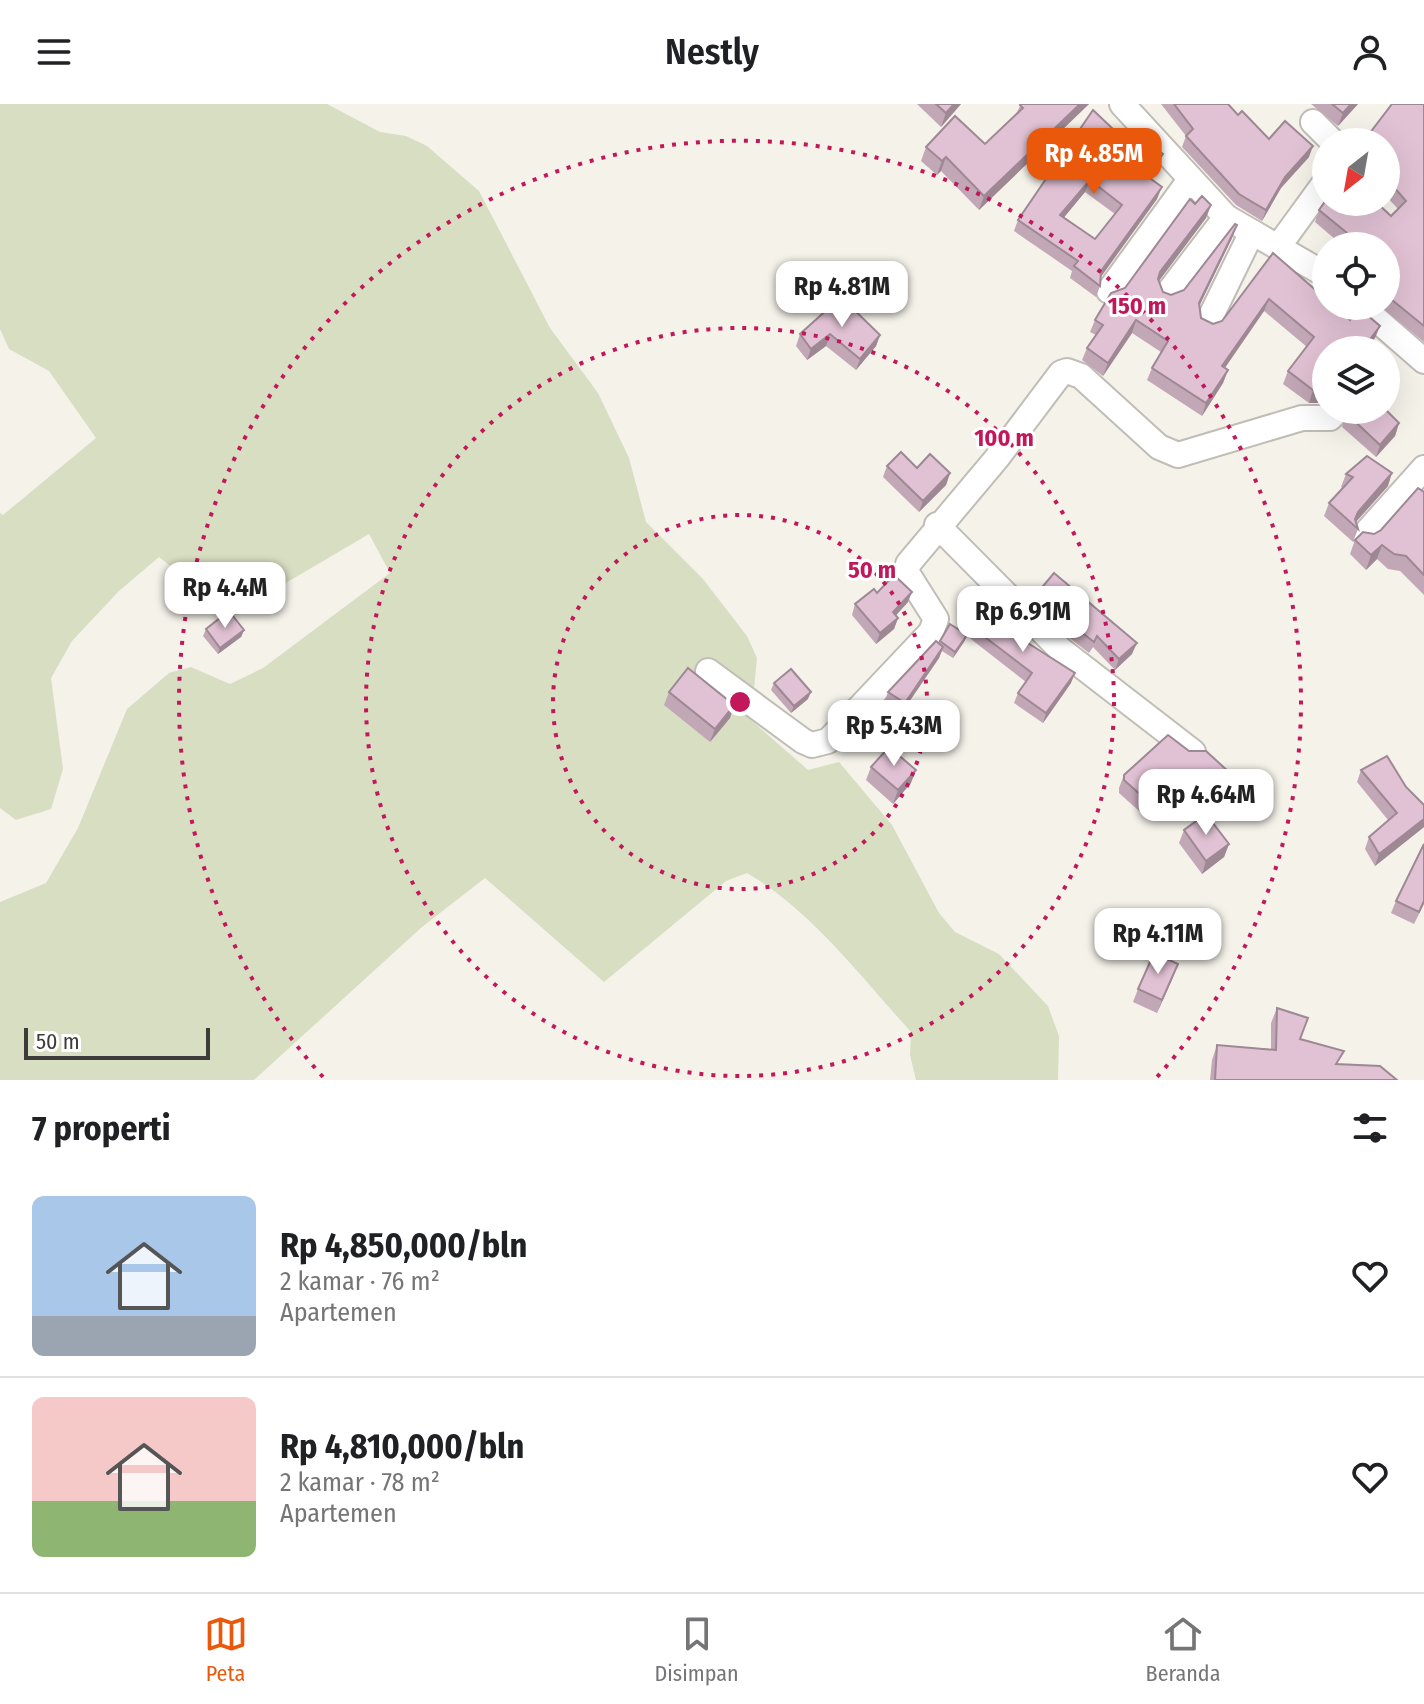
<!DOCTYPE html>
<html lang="id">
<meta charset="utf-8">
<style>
body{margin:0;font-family:"Fira Sans Condensed",sans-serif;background:#f2f2f2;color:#202124;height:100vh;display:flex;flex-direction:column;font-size:30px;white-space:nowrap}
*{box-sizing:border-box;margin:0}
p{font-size:26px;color:#757577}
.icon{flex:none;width:44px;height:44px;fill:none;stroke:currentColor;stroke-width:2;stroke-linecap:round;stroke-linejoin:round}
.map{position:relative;height:976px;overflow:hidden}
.panel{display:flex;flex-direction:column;background:#fff;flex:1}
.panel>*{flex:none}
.needle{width:52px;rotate:211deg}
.tools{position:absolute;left:1312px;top:24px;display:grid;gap:16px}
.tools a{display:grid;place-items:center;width:88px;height:88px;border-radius:50%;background:#fff;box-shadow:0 8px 32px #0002;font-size:40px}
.scale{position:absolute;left:24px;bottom:20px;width:186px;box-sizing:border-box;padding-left:8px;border:4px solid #3d3c39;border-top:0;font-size:22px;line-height:28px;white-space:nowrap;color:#3d3c39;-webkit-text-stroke:6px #fff;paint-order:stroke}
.price{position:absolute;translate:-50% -68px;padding:0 18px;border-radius:16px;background:#fff;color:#222;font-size:26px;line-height:52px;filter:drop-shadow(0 2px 4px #0008)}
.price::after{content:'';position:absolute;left:50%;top:48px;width:24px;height:18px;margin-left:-12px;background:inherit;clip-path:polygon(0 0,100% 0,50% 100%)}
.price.on{background:#ea580c;color:#fff}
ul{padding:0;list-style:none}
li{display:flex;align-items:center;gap:24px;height:200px;padding:0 32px}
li+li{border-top:2px solid #e0e0e0}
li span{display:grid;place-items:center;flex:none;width:224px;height:160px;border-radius:12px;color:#555}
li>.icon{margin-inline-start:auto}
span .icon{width:96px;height:96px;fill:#fffc;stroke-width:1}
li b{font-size:34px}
h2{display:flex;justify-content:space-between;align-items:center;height:96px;padding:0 32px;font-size:34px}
header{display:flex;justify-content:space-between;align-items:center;height:104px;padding:0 32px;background:#fff;font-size:36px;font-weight:600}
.dock{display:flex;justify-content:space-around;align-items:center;height:112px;border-top:2px solid #e0e0e0;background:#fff;font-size:22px;color:#757577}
.dock a{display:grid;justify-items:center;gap:4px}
.dock .on{color:#ea580c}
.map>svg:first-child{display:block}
.green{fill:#d8dec1}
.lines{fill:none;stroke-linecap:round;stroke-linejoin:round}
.minor-casing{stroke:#c0bdb6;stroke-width:28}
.minor{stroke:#fff;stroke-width:24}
.wall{fill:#c2a7b6;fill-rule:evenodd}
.shaded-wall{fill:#9e8894}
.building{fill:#e1c2d4;stroke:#9e8894;stroke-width:2;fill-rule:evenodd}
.ring{fill:none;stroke:#c2185b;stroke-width:4;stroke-dasharray:4 8}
.centre{fill:#c2185b;stroke:#fff;stroke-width:4}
.ring-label{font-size:24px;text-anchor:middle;font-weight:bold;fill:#c2185b;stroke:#fff;stroke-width:6;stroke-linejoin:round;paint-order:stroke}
</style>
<header><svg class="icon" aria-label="menu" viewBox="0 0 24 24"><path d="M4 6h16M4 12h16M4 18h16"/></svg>Nestly<svg class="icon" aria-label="person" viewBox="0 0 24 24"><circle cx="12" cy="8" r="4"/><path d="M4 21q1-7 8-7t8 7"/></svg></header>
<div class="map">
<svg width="1424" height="976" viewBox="0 0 1424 976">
<rect width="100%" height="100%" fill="#f5f2ea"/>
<path class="green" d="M0 0H327L380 28 406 32 427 42 479 87 550 224 598 289 629 354 646 418 703 475 747 532 757 554 751 616 808 666 839 658 892 721 939 809 955 828 999 850 1048 902 1059 932 1058 976H916L910 951 911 928C861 873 812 807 747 769L726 777 604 878 485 774 422 823 254 976H0V798L46 779 78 724 127 605 169 569 191 563 230 580 263 564 390 469 369 430 279 483 245 508 193 480 159 453 119 487 72 537 51 574 63 665 51 705 16 716 0 704V409L3 411 96 334 49 267 9 245 0 225Z"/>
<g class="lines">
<defs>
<g id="minor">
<path d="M1122 0 1226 113 1326 171"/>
<path d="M1313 18 1333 38"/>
<path d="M1278 143 1326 77"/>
<path d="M1109 187 1189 77"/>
<path d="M1168 189 1226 113"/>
<path d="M1361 202 1424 257"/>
<path d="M1208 218 1252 128"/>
<path d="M937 421 1061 546 1193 648"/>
<path d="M1365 430 1424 364"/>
<path d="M708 567 803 637 812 641 828 637 931 528 936 515 907 469 908 460 997 354 1061 269 1067 267 1081 272 1159 343 1178 351 1302 314H1330L1338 306"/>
</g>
</defs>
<use href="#minor" class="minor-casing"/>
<use href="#minor" class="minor"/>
</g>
<g class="wall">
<path d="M917 0H961L941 23Z"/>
<path d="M1021 0H1089L979 106 941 67 937 71 921 57 926 43 985 40 1016 10Z"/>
<path d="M1161 0H1228L1238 11 1269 35 1309 53 1281 84 1262 117 1236 101 1182 43 1186 32Z"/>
<path d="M1311 0H1358L1338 22Z"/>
<path d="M1424 0V238L1380 202H1386V142H1343L1315 118 1319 106 1391 112 1398 105 1386 92V38Z"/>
<path d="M1134 45 1159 62 1150 74 1157 95 1101 173 1100 182 1096 193 1070 174 1072 167 1014 127 1018 116ZM1085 88 1115 110 1095 135 1064 113Z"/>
<path d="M1195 100 1211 101 1206 114 1158 177 1163 188 1171 191 1184 186 1232 134 1199 201 1201 214 1213 220 1222 217 1273 149 1350 216 1375 234 1326 246 1324 299H1309L1283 280 1288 267 1307 243 1264 207 1225 264 1228 266 1223 279 1202 312 1147 276 1152 264 1161 248 1132 229 1103 272 1082 256 1087 244 1096 231 1090 228 1095 216 1125 184Z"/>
<path d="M800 230 880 231 876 242 856 266 826 242 807 256 796 242Z"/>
<path d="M1347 310 1399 319 1395 332 1376 353 1342 323Z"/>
<path d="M887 362 917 364 950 369 946 381 919 408 883 373Z"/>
<path d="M1346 370 1388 382 1356 418 1358 425 1353 438 1324 412 1329 399 1343 384 1341 383Z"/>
<path d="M1424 388V491L1400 467 1388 465 1377 455 1366 466 1350 450 1355 436 1374 430 1381 426Z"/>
<path d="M1039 487 1132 550 1115 566 1093 543 1089 549 1071 535 1035 498Z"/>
<path d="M877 489 908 498 896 511 898 514 894 525 876 540 852 511 855 500Z"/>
<path d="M981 510 1025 531 1022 536 1071 579 1043 619 1014 599 1018 589 1026 578 967 532 964 538 953 554 942 547 939 554 900 611 884 599 888 588 939 539 940 537 961 527 964 517Z"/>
<path d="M206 525 244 526 241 533 218 550 203 532Z"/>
<path d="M774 579 808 595 791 609 771 586Z"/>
<path d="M669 588 734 601 730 614 710 638 664 601Z"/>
<path d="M1168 631 1225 682 1198 711 1172 687 1147 714 1119 689V684L1124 671Z"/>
<path d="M871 663 911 679 893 700 866 676Z"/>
<path d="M1361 666 1424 701V723L1375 762 1365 745 1369 733 1388 716 1357 678Z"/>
<path d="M1184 726 1229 740 1224 753 1202 770 1179 739Z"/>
<path d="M1424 740V800L1414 820 1391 809 1396 797Z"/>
<path d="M1173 873 1157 909 1133 898 1138 885Z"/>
<path d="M1277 904 1301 935 1339 960 1397 976H1210L1212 956 1217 941 1271 945V919Z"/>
</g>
<g class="shaded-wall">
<path d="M954 0H961L941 23 946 9Z"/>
<path d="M1080 0H1089L979 106 984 92Z"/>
<path d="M1351 0H1358L1338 22 1343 9Z"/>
<path d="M1313 42 1309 53 1281 84 1262 117 1266 106 1285 73Z"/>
<path d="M1163 50 1159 62 1142 83 1147 72Z"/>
<path d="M946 53 941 67 937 71 942 57Z"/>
<path d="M1090 76 1085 88 1056 123 1060 111Z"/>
<path d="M1162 83 1157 95 1097 178 1101 167Z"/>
<path d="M1211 101 1206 114 1156 181 1160 168Z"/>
<path d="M1237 121 1232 134 1195 211 1199 199Z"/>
<path d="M1269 195 1264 207 1217 275 1222 262Z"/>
<path d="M1136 216 1132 229 1103 272 1108 259Z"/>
<path d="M1380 222 1375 234 1367 246H1362Z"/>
<path d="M830 230 826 242 807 256 811 245Z"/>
<path d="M880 231 876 242 856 266 860 255Z"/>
<path d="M1228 266 1223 279 1202 312 1206 299Z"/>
<path d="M1313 286H1326V297L1324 299H1309Z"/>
<path d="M1399 319 1395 332 1376 353 1380 341Z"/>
<path d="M950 369 946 381 919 408 923 397Z"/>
<path d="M1392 369 1388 382 1353 421 1358 408Z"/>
<path d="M1382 441 1377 455 1366 466 1371 451Z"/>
<path d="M912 488 908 498 889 519 893 508Z"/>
<path d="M898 514 894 525 876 540 880 529Z"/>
<path d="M1029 521 1025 531 1016 544 1020 534Z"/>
<path d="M244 526 241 533 218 550 220 544Z"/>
<path d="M967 531 964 538 953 554 955 548Z"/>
<path d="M1137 539 1132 550 1115 566 1119 555Z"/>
<path d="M943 543 939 554 900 611 905 599Z"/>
<path d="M1075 569 1071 579 1043 619 1046 609Z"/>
<path d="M811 588 808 595 791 609 794 602Z"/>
<path d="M734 601 730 614 710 638 715 625Z"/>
<path d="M916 666 911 679 893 700 898 686Z"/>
<path d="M1230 669 1225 682 1198 711 1203 698Z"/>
<path d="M1177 674 1172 687 1147 714 1152 701Z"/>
<path d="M1424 715V723L1375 762 1379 750Z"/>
<path d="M1229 740 1224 753 1202 770 1206 757Z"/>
<path d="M1178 860 1173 873 1157 909 1162 896Z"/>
</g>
<g class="building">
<path d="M936 0H954L946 9Z"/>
<path d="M1021 0H1080L984 92 946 53 942 57 926 43 955 12 985 40 1023 4 1020 1Z"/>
<path d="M1174 0H1228L1238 11 1242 7 1269 35 1285 17 1313 42 1285 73 1266 106 1239 90 1186 32 1193 25Z"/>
<path d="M1332 0H1351L1343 9Z"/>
<path d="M1392 0H1424V222L1386 191V142H1363L1319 106 1326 96V98H1376L1391 112 1406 97 1386 74V38H1363Z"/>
<path d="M1093 6 1134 45 1142 34 1163 50 1147 72 1162 83 1101 167 1100 182 1074 162 1078 157 1018 116ZM1090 76 1122 101 1095 135 1060 111Z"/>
<path d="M1202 92 1211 101 1160 168 1158 175 1163 188 1171 191 1184 186 1235 120 1237 121 1199 199 1201 214 1213 220 1222 217 1273 149 1326 195V202H1334L1350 216 1359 204 1380 222 1362 246H1326V286H1313L1288 267 1314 233 1269 195 1222 262 1228 266 1206 299 1152 264 1168 237 1136 216 1108 259 1087 244 1103 221 1095 216 1111 189 1125 184 1190 95 1195 100Z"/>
<path d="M841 193 880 231 860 255 830 230 811 245 800 230Z"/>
<path d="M1350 306H1386L1399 319 1380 341 1347 310Z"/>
<path d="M901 348 917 364 930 350 950 369 923 397 887 362Z"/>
<path d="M1367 352 1392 369 1358 408 1355 415 1358 425 1329 399 1353 373 1346 370Z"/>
<path d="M1418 384 1424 388V471L1406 452 1394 450 1382 441 1371 451 1355 436 1363 428 1374 430 1381 426Z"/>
<path d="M1054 469 1137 539 1119 555 1097 532 1094 538 1075 523 1039 487Z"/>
<path d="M894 471 912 488 893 508 898 514 880 529 855 500 874 485 877 489Z"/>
<path d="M1004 496 1029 521 1020 534 1075 569 1046 609 1018 589 1032 569 964 517 973 505 981 510 987 502 996 508Z"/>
<path d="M229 507 244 526 220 544 206 525Z"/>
<path d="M950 520 967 531 955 548 940 537Z"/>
<path d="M936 537 943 543 905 599 888 588Z"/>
<path d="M688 564 734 601 715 625 669 588Z"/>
<path d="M791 565 811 588 794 602 774 579Z"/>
<path d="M1168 631 1189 647H1206L1230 669 1203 698 1177 674 1152 701 1124 676V671Z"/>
<path d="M889 643 916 666 898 686 871 663Z"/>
<path d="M1387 652 1406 683 1424 701V715L1379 750 1369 733 1397 709 1361 666Z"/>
<path d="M1206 710 1229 740 1206 757 1184 726Z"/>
<path d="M1424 740V797L1419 808 1396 797Z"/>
<path d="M1154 849 1178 860 1162 896 1138 885Z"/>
<path d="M1277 904 1308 914 1300 935 1344 947 1336 960 1380 962 1397 976H1215L1217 941 1276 946Z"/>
</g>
<g class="ring">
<circle cx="740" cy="598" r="187"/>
<circle cx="740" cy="598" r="374"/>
<path d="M323 973A561 561 0 1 1 1157 973"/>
</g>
<circle cx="740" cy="598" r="12" class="centre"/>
<g class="ring-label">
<text x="1137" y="210">150 m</text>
<text x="1004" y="342">100 m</text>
<text x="872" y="474">50 m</text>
</g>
</svg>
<div class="tools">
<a><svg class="needle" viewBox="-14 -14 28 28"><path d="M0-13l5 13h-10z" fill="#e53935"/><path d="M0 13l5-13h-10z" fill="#757577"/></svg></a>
<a><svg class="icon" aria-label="locate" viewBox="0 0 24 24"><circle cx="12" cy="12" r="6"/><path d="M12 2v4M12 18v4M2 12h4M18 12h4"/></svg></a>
<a><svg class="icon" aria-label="layers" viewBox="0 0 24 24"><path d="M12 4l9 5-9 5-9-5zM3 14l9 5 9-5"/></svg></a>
</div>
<div class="scale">50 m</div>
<b class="price on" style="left:1094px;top:92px">Rp 4.85M</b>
<b class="price" style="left:842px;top:225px">Rp 4.81M</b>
<b class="price" style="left:225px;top:526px">Rp 4.4M</b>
<b class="price" style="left:1023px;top:550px">Rp 6.91M</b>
<b class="price" style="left:894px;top:664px">Rp 5.43M</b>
<b class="price" style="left:1206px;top:733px">Rp 4.64M</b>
<b class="price" style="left:1158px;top:872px">Rp 4.11M</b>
</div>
<section class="panel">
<h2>7 properti<svg class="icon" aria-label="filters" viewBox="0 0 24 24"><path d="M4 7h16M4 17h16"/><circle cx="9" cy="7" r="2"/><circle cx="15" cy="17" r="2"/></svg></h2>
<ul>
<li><span style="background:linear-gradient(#a9c7e8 75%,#9aa5b1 0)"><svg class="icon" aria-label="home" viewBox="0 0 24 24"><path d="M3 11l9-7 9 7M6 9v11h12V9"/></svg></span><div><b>Rp 4,850,000/bln</b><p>2 kamar · 76 m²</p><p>Apartemen</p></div><svg class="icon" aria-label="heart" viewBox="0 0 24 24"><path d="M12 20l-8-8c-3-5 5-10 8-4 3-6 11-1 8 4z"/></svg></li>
<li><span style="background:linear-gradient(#f6c9c9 65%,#8fb573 0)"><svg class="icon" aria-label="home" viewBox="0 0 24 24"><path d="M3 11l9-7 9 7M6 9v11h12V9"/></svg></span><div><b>Rp 4,810,000/bln</b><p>2 kamar · 78 m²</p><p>Apartemen</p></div><svg class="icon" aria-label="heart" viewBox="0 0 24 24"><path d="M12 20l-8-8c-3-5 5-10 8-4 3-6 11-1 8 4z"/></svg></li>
</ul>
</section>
<nav class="dock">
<a class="on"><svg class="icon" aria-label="map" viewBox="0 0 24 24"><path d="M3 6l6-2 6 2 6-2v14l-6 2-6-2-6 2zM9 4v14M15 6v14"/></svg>Peta</a>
<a><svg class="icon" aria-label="saved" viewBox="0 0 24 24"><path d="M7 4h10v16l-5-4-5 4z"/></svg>Disimpan</a>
<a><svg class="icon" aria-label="home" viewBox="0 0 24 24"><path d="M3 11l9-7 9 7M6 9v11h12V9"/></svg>Beranda</a>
</nav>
